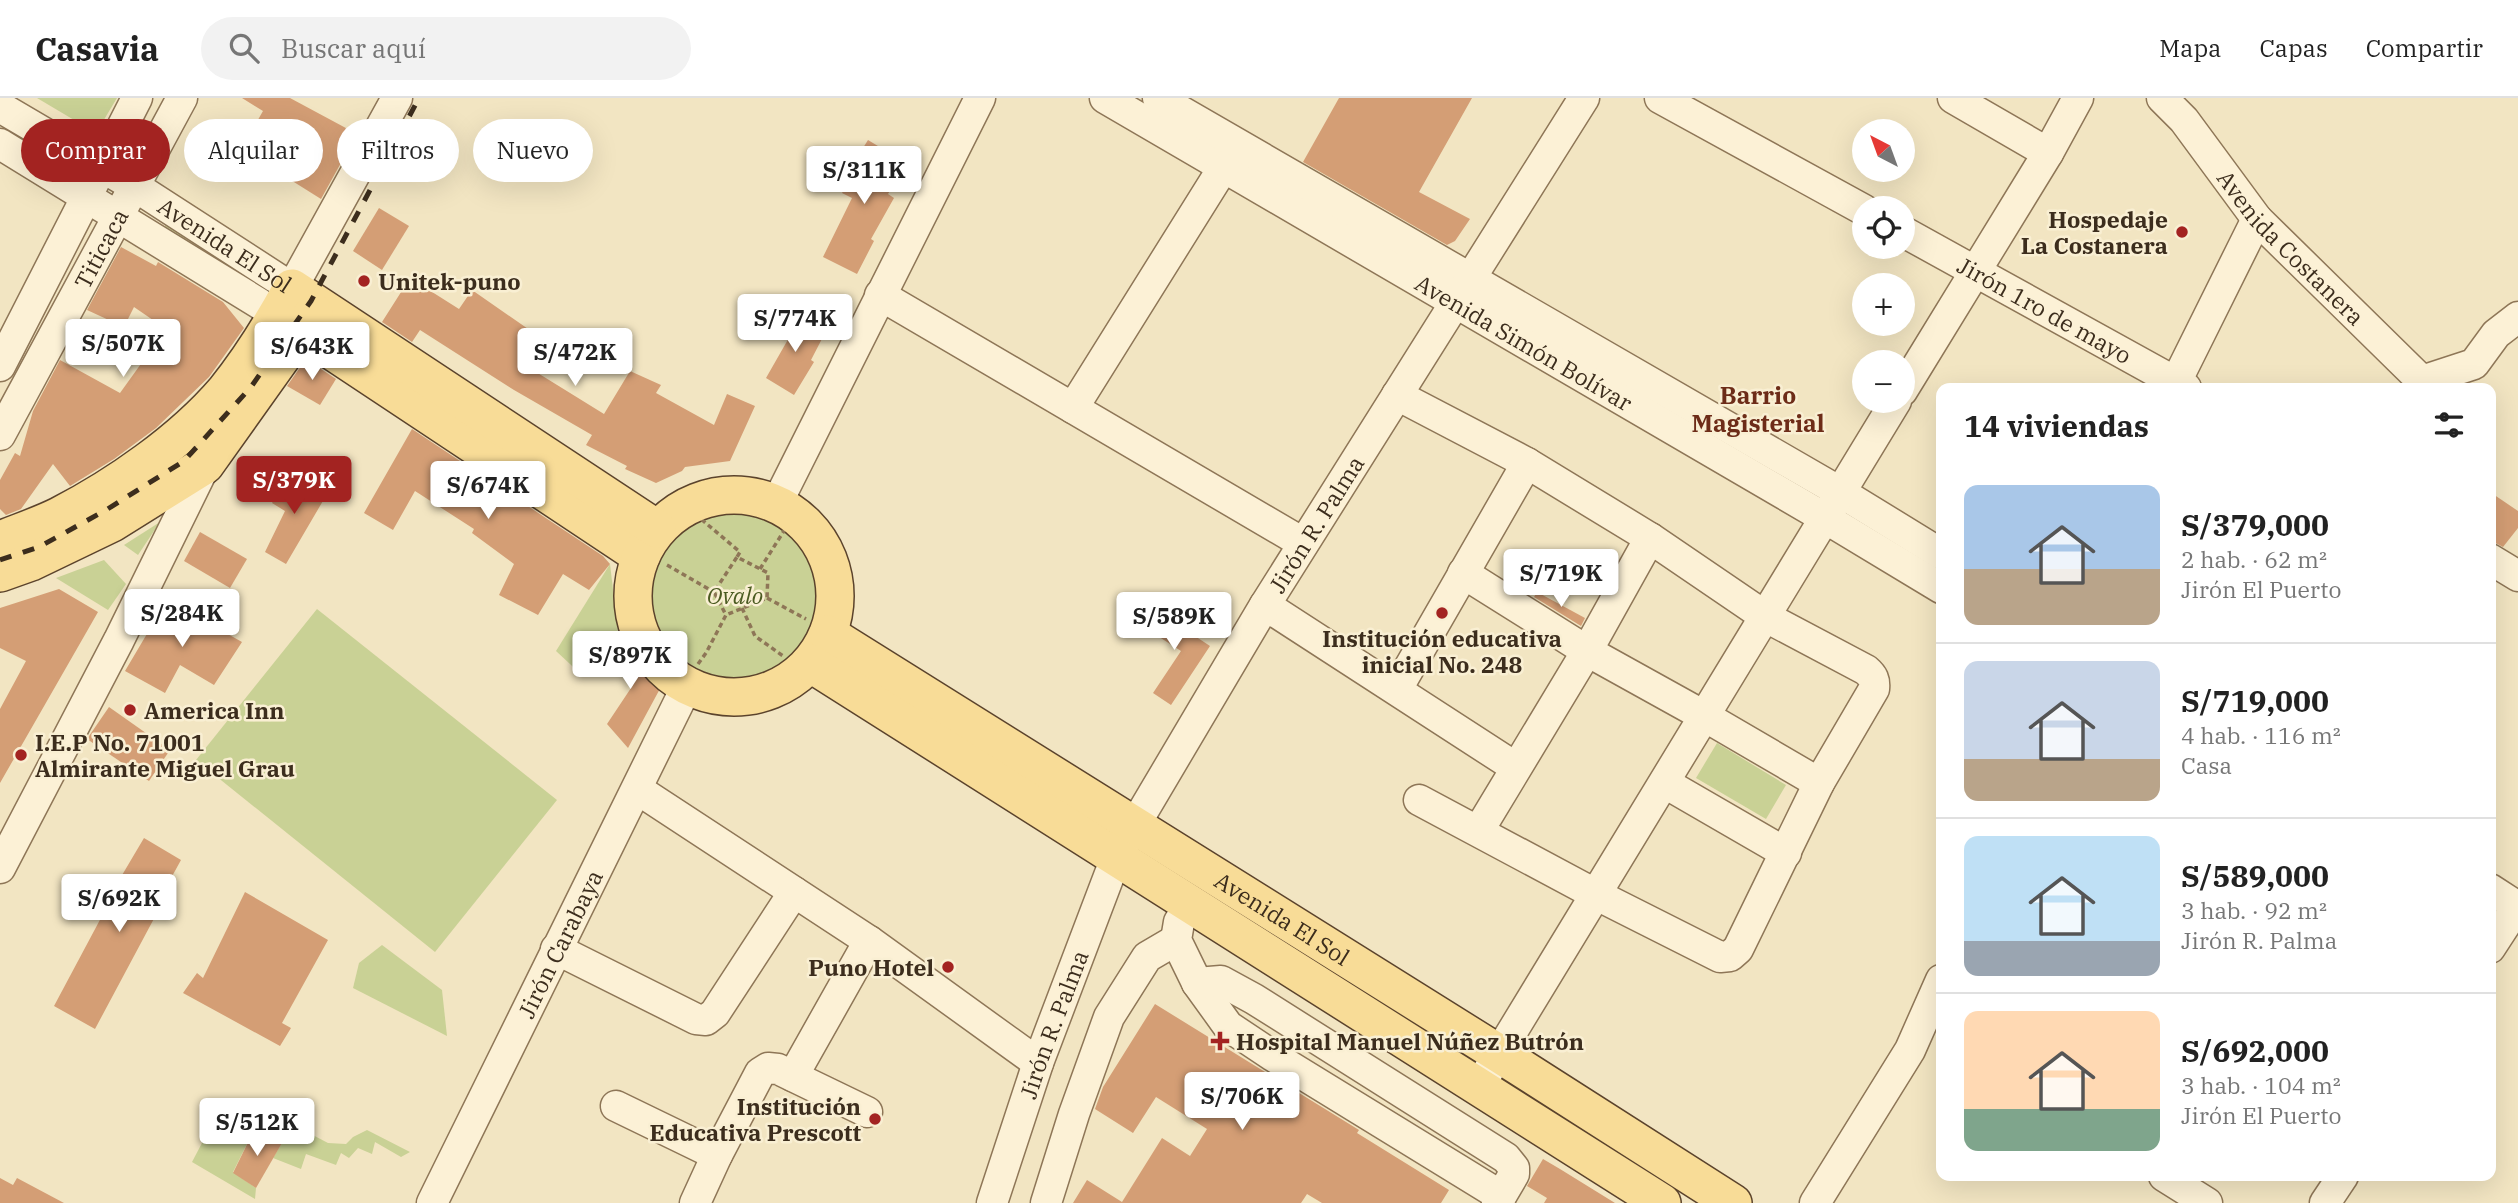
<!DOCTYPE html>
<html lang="es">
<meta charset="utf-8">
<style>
body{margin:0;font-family:"IBM Plex Serif",serif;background:#f2f2f2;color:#222;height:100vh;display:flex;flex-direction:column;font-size:26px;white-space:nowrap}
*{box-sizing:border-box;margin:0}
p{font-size:23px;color:#767676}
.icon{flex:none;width:38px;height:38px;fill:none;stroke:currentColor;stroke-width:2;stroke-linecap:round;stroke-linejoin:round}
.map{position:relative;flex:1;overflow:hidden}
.sheet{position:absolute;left:1936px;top:285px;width:560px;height:798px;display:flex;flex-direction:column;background:#fff;border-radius:14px;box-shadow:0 7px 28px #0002}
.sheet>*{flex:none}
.top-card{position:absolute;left:21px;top:21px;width:665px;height:63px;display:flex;gap:14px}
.needle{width:46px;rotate:319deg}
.buttons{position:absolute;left:1852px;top:21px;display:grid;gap:14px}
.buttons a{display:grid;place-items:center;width:63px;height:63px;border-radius:50%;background:#fff;box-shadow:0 7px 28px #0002;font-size:35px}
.price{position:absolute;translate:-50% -60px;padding:0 16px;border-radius:7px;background:#fff;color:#222;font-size:23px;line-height:46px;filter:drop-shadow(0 2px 4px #0008)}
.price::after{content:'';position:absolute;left:50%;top:42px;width:21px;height:16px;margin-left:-10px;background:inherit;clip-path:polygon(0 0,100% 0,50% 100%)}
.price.active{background:#a32321;color:#fff}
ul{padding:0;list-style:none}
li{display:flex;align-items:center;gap:21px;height:175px;padding:0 28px}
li+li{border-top:2px solid #e0e0e0}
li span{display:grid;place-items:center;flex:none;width:196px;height:140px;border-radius:14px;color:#555}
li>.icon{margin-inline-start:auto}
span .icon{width:84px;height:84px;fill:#fffc;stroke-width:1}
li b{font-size:30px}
h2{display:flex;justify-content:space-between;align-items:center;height:84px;padding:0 28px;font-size:30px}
.pill{padding:0 24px;border-radius:32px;background:#fff;box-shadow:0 7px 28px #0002;font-size:24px;line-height:63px}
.pill.active{background:#a32321;color:#fff}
header{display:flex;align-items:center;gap:42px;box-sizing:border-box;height:98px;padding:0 35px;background:#fff;border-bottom:2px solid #e0e0e0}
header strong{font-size:33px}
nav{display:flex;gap:38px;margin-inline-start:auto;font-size:24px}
.search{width:490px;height:63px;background:#f2f2f2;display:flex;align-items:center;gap:18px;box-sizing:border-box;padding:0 24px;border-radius:38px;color:#767676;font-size:26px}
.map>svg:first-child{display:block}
.green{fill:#c9d195}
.building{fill:#d49e75}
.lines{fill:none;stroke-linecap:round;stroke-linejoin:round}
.minor-casing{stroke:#8e7657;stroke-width:33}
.major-casing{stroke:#5b432c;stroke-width:40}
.path{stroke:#8e7657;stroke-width:3.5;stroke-dasharray:5 3.5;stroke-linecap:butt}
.minor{stroke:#fcf1d6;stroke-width:30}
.major{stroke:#f8dc97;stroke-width:37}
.rail{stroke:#3c2d1d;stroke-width:5;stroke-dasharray:12 12;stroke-linecap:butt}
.poi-dot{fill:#a32321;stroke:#f9efd3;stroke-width:2.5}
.labels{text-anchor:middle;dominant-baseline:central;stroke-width:5;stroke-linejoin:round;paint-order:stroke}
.poi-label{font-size:23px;font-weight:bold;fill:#3c2d1d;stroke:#f9efd3;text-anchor:start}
.street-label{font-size:23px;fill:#3c2d1d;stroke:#f9efd3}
.park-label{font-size:23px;font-style:italic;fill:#4b5b21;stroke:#f9efd3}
.neighbourhood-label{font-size:24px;font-weight:bold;fill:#6d2c18;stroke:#f9efd3}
</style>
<header>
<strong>Casavia</strong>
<div class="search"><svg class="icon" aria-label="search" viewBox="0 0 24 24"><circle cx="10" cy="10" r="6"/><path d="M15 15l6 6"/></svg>Buscar aquí</div>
<nav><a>Mapa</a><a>Capas</a><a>Compartir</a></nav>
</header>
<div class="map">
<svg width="2518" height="1105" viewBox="0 0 2518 1105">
<rect width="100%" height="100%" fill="#f2e5c2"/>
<g class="green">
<path d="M37 0H117L96 35Z"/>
<path d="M166 126 244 177 241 185 162 135Z"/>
<circle cx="735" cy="497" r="90"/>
<path d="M160 424 138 457 124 447Z"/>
<path d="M104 462 126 486 108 512 56 480Z"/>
<path d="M610 466 618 534 584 579 556 553Z"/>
<path d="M317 511 557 702 435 854 196 662Z"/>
<path d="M1717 645 1786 687 1766 721 1696 680Z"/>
<path d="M382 847 442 892 447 938 353 890 359 865Z"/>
<path d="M248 1003 328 1045 346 1046 353 1039 367 1032 410 1054 401 1059 375 1044 372 1056 358 1050 349 1060 341 1055 336 1067 306 1056 301 1071 273 1060 282 1045 255 1030 233 1074 256 1090 255 1101 192 1064 212 1026 233 1037Z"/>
</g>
<g class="building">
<path d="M242 0H290L357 36 321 101 270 69 280 50 251 34 263 13Z"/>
<path d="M1339 0H1472L1419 94 1470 121 1455 143 1447 147 1303 64Z"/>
<path d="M868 42 906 65 888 96 894 100 871 141 874 143 857 176 823 159 852 100 842 95 857 69 853 66Z"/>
<path d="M379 110 409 128 382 172 353 153Z"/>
<path d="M121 149 156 168 158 164 223 204 244 230 209 279 156 330 114 361 70 388 53 366 21 411 6 417 0 411V382L15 355 20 358 33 313 60 262 120 295 166 231 134 209 124 229 87 212Z"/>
<path d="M410 180 459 211 472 192 544 242 528 269 604 316 630 273 661 287 656 295 714 327 727 296 755 308 730 363 685 369 682 373 656 385 625 371 627 368 586 347 592 337 514 292 420 232 412 244 382 224Z"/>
<path d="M785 215 825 235 811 262 814 264 794 297 766 280 790 238 776 231Z"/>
<path d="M306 261 336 281 320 307 287 288Z"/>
<path d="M412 331 603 458 610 466 589 492 563 476 538 517 499 497 514 466 472 435 474 431 415 393 393 432 364 415Z"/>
<path d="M289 375 327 396 286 466 265 454 285 413 272 405Z"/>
<path d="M2490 394 2518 413V430L2503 449 2490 442Z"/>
<path d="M200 434 247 461 230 490 184 463Z"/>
<path d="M59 491 98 514 0 685V611L26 563 0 550V510Z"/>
<path d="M1537 494 1585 520 1581 528 1534 499Z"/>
<path d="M167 502 242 544 214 587 180 567 165 595 125 573Z"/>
<path d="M1148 507 1210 548 1171 607 1153 595 1181 553 1136 524Z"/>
<path d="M618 534 630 549 623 558 662 587 628 650 607 626 633 587 599 559Z"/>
<path d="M109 609 170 652 149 683 87 641Z"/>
<path d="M144 740 181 762 170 782 173 785 95 931 54 908 102 818 99 816Z"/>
<path d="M245 794 328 842 282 925 291 930 280 948 183 895 197 875 203 880Z"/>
<path d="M1155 906 1359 1032 1357 1035 1449 1092 1441 1105H1322L1307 1096 1301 1105H1073L1087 1082 1122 1104 1162 1040 1190 1058 1207 1031 1156 999 1133 1035 1095 1011 1103 989Z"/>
<path d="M255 1030 282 1045 256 1090 233 1075Z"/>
<path d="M1543 1061 1560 1071 1615 1105H1544L1547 1100 1527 1088Z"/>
<path d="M0 1080 13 1087 17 1080 64 1105H0Z"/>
</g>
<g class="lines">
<defs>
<g id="minor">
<path id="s1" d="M1105 0 1825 420 1941 490"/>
<path d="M1158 0 1840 394 1941 456"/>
<path d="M1660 0 1864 112"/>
<path d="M1953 0 2048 55"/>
<path id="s2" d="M2162 0 2184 22 2257 121 2422 283 2426 290"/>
<path id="s3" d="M0 9 136 89 292 190 397 0"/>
<path d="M0 46 278 217"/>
<path id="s4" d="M1902 133 2186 290"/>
<path d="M880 197 1303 445"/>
<path d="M0 268 137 0"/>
<path d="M2422 283 2474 266 2496 236 2518 219"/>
<path d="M2173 290 2257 121"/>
<path d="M1902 293 2048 55 2078 0"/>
<path d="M1397 297 1527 365 1650 440 1766 519 1866 572C1873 578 1875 582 1874 591L1819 685 1738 851 1730 858 1720 859 1595 796 1419 702"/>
<path d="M1073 310 1223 70"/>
<path id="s5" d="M0 337 182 0"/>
<path d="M777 405 980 0"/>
<path d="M2490 461 2518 478"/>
<path d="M1463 475 1587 553 1706 619 1819 685"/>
<path d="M1265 507 1515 669"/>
<path d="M1397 591 1527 365"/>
<path d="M1665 685 1786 755"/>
<path d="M637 691 869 843 1038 965"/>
<path d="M1479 732 1587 553 1650 440"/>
<path d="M0 770 119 542 205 367"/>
<path d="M2490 791 2518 809"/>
<path d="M1191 804 1179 824 1176 842 1197 885 1228 928 1273 958 1501 1098"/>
<path d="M2490 850 2518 807"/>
<path d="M556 851 696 921 706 922 715 915 794 794"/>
<path d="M1197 885 1221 883 1254 901 1506 1060 1514 1070V1076L1497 1105"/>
<path d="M793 978 869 843"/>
<path d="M1479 988 1896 303"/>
<path d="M616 1008 717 1057"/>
<path d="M2164 1078 2207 1105"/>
<path id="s6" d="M432 1105 687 588"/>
<path d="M695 1105 717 1057 760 975 768 970 778 971 867 1014"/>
<path id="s7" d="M992 1105 1038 965 1117 757 1265 507 1584 0"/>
<path d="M1046 1105 1074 1016 1109 919 1147 859 1176 842"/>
<path d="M1815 1105 1910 952 1941 882"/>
<path d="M2325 1105 2343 1078"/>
</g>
<g id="major">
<path d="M278 217 641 458"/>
<circle cx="734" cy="498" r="101"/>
<path d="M0 442C20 434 41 427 59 418 117 388 182 343 225 293 250 262 273 225 292 190L657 431"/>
<path d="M0 475 31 464 112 425 205 367 314 214"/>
<path id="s8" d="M828 536 1498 955 1733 1105"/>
<path d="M810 565 1662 1105"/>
</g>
</defs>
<use href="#minor" class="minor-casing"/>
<use href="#major" class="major-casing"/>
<g class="path">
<circle cx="735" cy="497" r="90"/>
<path d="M695 416 740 454 737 459"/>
<path d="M667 467 714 494"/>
<path d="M760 471 787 428"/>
<path d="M767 500 806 521"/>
<path d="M742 510 755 538 783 558"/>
<path d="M698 566 706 555 726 517 714 494 737 459 768 475 767 500 726 517"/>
</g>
<use href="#minor" class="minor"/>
<use href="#major" class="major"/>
<path class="rail" d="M0 462 39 449 106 412 184 363 251 289 311 203 419 0"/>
</g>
<g class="poi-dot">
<circle cx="2182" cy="134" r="7"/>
<circle cx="364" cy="183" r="7"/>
<circle cx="1442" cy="515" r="7"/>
<circle cx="130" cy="612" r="7"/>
<circle cx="21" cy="657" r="7"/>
<circle cx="948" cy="869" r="7"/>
<path d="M1216.5 932.5h7v7h7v7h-7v7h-7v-7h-7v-7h7z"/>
<circle cx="875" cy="1021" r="7"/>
</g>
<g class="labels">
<g class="poi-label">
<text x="2168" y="121" text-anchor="end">Hospedaje<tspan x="2168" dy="26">La Costanera</tspan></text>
<text x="378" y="183">Unitek-puno</text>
<text x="1442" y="540" text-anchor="middle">Institución educativa<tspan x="1442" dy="26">inicial No. 248</tspan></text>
<text x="144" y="612">America Inn</text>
<text x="35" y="644">I.E.P No. 71001<tspan x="35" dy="26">Almirante Miguel Grau</tspan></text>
<text x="934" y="869" text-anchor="end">Puno Hotel</text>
<text x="1236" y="943">Hospital Manuel Núñez Butrón</text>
<text x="861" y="1008" text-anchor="end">Institución<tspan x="861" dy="26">Educativa Prescott</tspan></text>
</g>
<g class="street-label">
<text stroke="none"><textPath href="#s3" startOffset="264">Avenida El Sol</textPath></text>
<text stroke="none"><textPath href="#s2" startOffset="198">Avenida Costanera</textPath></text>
<text stroke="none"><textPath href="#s5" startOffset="212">Titicaca</textPath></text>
<text stroke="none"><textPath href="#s4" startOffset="163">Jirón 1ro de mayo</textPath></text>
<text stroke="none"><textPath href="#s1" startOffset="485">Avenida Simón Bolívar</textPath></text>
<text stroke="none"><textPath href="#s7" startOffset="756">Jirón R. Palma</textPath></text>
<text stroke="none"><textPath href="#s8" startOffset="536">Avenida El Sol</textPath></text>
<text stroke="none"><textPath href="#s6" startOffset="289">Jirón Carabaya</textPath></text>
<text stroke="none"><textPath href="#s7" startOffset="189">Jirón R. Palma</textPath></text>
</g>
<g class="park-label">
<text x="735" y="497">Ovalo</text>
</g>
<g class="neighbourhood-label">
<text x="1758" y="297">Barrio<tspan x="1758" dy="28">Magisterial</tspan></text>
</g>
</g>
</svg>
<div class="buttons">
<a><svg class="needle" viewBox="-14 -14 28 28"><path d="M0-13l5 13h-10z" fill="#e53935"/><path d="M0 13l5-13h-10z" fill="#767676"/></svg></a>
<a><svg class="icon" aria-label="locate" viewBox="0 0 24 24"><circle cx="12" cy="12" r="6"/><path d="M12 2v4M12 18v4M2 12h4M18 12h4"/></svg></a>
<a>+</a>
<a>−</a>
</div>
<b class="price" style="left:864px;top:108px">S/311K</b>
<b class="price" style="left:795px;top:256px">S/774K</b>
<b class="price" style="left:123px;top:281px">S/507K</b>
<b class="price" style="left:312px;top:284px">S/643K</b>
<b class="price" style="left:575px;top:290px">S/472K</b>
<b class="price active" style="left:294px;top:418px">S/379K</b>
<b class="price" style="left:488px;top:423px">S/674K</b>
<b class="price" style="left:1561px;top:511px">S/719K</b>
<b class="price" style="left:182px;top:551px">S/284K</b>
<b class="price" style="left:1174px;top:554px">S/589K</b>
<b class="price" style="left:630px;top:593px">S/897K</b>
<b class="price" style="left:119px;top:836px">S/692K</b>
<b class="price" style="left:1242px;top:1034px">S/706K</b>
<b class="price" style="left:257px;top:1060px">S/512K</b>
<div class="top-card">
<a class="pill active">Comprar</a>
<a class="pill">Alquilar</a>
<a class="pill">Filtros</a>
<a class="pill">Nuevo</a>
</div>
<section class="sheet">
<h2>14 viviendas<svg class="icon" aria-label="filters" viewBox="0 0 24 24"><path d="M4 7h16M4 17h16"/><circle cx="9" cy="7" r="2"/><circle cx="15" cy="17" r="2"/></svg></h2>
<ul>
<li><span style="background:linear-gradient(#a9c7e8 60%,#b9a48a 0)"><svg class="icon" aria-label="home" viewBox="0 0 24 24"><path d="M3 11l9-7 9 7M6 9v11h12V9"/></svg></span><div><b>S/379,000</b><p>2 hab. · 62 m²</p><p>Jirón El Puerto</p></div></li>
<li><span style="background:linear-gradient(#c9d6e8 70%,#b9a48a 0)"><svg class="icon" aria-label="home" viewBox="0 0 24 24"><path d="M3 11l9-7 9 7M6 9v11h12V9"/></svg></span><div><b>S/719,000</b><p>4 hab. · 116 m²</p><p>Casa</p></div></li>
<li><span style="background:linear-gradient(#bfe0f5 75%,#9aa5b1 0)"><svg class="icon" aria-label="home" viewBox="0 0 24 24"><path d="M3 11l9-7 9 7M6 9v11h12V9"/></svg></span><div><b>S/589,000</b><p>3 hab. · 92 m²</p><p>Jirón R. Palma</p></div></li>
<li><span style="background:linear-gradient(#ffd9b3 70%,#7fa58c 0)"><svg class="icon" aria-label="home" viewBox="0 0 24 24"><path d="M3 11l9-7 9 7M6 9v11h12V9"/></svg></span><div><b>S/692,000</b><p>3 hab. · 104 m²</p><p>Jirón El Puerto</p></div></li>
</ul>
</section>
</div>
